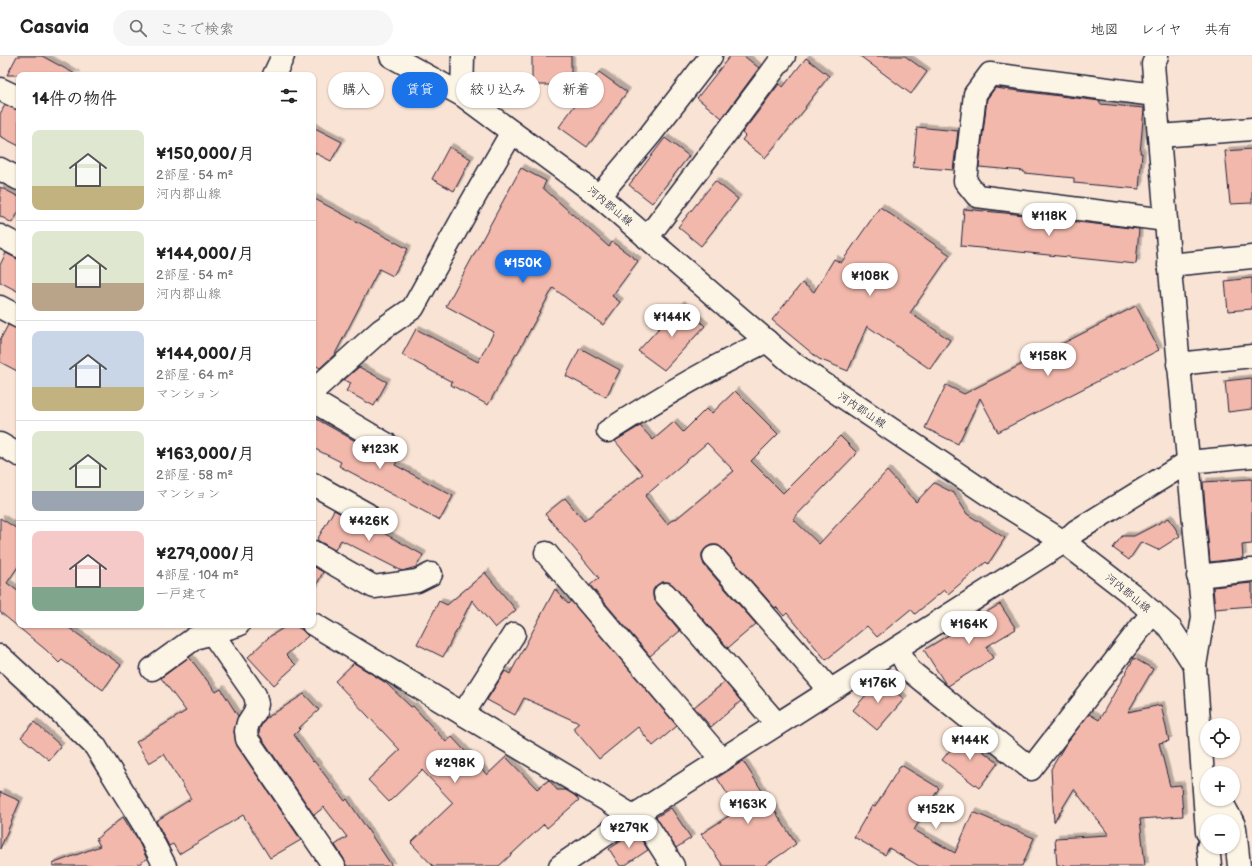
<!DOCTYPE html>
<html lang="ja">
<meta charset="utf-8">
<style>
body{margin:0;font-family:"Balsamiq Sans","Klee One",sans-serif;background:#f6f6f6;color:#222;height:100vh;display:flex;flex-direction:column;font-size:15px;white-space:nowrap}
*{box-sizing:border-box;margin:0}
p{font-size:13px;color:#767676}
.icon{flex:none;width:22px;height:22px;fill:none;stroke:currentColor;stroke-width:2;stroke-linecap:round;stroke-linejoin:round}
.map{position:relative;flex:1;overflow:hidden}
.sheet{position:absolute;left:16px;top:16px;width:300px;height:556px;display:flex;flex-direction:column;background:#fff;border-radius:8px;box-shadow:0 1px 3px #0004}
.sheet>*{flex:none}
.top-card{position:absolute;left:328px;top:16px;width:380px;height:36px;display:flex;gap:8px}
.tools{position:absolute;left:1200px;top:662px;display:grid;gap:8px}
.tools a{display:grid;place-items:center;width:40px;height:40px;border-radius:50%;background:#fff;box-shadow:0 1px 3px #0004;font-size:20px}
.price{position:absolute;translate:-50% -34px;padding:0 9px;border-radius:14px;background:#fff;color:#222;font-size:13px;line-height:26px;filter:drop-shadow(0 1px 2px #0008)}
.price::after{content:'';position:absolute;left:50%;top:24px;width:12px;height:9px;margin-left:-6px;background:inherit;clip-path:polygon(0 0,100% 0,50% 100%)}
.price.current{background:#1a73e8;color:#fff}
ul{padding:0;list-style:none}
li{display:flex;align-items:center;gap:12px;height:100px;padding:0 16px}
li+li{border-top:1px solid #e0e0e0}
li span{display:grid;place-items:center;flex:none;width:112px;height:80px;border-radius:8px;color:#555}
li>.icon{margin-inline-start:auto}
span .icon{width:48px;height:48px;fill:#fffc;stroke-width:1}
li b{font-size:17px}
h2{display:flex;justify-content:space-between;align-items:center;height:48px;padding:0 16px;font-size:17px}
.chip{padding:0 14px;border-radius:18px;background:#fff;box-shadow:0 1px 3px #0004;font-size:14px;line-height:36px}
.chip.current{background:#1a73e8;color:#fff}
header{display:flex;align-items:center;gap:24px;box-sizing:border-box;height:56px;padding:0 20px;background:#fff;border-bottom:1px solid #e0e0e0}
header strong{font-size:19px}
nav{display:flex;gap:22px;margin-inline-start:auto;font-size:14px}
.search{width:280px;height:36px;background:#f6f6f6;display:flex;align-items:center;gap:10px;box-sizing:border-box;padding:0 14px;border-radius:22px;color:#767676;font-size:15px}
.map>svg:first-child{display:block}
.building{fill:#f2b8ac;stroke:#22223b;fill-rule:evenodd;filter:url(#shadow)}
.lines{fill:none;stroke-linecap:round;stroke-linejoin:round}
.minor-casing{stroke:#22223b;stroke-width:25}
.secondary-casing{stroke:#22223b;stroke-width:25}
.minor{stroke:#fcf5e5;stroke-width:22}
.secondary{stroke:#fcf5e5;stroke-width:22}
.labels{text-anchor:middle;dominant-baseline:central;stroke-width:4;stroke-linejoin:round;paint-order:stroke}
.street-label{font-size:11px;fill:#22223b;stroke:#fcf5e5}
</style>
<header>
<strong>Casavia</strong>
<div class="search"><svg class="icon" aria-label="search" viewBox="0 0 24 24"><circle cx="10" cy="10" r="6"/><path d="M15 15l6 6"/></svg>ここで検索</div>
<nav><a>地図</a><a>レイヤ</a><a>共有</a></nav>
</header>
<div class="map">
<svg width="1252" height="810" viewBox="0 0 1252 810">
<defs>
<filter id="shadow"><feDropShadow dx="3.5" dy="-3.5" stdDeviation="0" flood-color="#0004"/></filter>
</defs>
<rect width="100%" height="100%" fill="#f9e3d4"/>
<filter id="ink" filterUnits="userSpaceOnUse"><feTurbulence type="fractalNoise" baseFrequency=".025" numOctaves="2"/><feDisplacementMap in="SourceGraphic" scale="8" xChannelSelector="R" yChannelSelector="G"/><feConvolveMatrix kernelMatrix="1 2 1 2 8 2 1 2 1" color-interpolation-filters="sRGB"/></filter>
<g filter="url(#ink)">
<g class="building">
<path d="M17 0H42L77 19H7Z"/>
<rect x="532" y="0" width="39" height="29"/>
<path d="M730 0H744L759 12 722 62 697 42Z"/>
<path d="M860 0H905L927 16 911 38Z"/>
<path d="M806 2 829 20 805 51 806 52 765 102 742 84 745 80 742 77 779 28 783 31Z"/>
<path d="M599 16 627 36 587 91 559 71Z"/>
<path d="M995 32 1100 45V48L1144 52 1140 97H1142L1139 133 1074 127V122L1024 117V115L979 111 987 43Z"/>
<path d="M5 49 19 54V90L0 80V58Z"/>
<path d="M313 71 342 86 331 105 313 96Z"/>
<path d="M917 71 958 75 953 114 913 111Z"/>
<path d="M665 82 689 100 652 147 629 129Z"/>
<path d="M449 91 471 103 454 135 432 123Z"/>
<path d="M1252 93V147L1230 148 1225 95Z"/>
<path d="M521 112 546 125 543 132 609 191 612 186 638 205 612 240 620 246 603 269 553 232 517 298H516L488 349 451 329 452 326 402 299 416 273 478 306 494 276 446 250Z"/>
<path d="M715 125 738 143 701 190 678 171Z"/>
<path d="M0 131 19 141V155L12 167 0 160Z"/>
<path d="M313 142 408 193 393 220 379 213 335 298 320 312 313 308Z"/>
<path d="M880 151 950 199 910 257 950 284 930 313 867 270 848 315 819 303 772 264 802 227 814 236 834 203 841 207Z"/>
<path d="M964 153 1035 160 1052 162 1051 163 1139 173 1136 208 961 190Z"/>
<path d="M6 197 19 204V236L0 226V209Z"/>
<path d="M1252 222V253L1228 255 1225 225Z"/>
<path d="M681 248 705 270 664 314 638 295Z"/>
<path d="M1136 250 1159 294 998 376 980 342 958 388 925 372 946 329 964 338Z"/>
<path d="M8 269 19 273V316L0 306V284Z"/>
<path d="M580 292 620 314 606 341 566 320Z"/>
<path d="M359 311 387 326 374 350 346 335 351 327 344 324Z"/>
<path d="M1252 322V353L1228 356 1225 325Z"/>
<path d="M735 335 778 378 751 405 783 437 840 380 857 397 793 463 819 488 887 415 916 446 934 427 954 437 967 458 1005 482 988 508 986 506 948 538 944 534 915 558 911 553 877 581 867 570 826 604 787 557 784 560 776 551 775 552 723 493 718 489H711L706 492 702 497V503L704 509 756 568 728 592 674 530 669 526H662L657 529 653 534V541L656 546 680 575 650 600 590 529 599 522 545 458 565 442 584 465 643 418 615 385 640 370 653 384 674 366 683 376 706 353 711 358ZM707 387 734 415 676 463 675 462 667 468 645 440Z"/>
<path d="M313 361 382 400 388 401 392 400 398 403 395 409 453 440 440 464 339 410 341 406 313 392Z"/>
<path d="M1252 423V488L1242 489 1243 502 1210 506 1203 426Z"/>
<path d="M334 454 361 469 367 470H371L423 499 416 511 402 515 341 484 335 494 317 484Z"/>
<path d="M0 462 19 474V509L7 527 19 536V569H65L121 609 103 634 62 604 59 607 46 594 0 556Z"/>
<path d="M1169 462 1180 480 1158 494 1141 486 1129 504 1113 492 1122 480H1134Z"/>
<path d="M313 510 323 516 313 536Z"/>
<path d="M486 516V518L516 554 495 572 472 544 443 601 417 588 439 545 447 549Z"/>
<path d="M1252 527V550L1215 553 1213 531Z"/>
<path d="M555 533 568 548 571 545 677 670 653 690 638 671 599 703 573 672 579 667 524 642 515 659 487 644 505 615 510 618Z"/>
<path d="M1000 548 1016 573 986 591 993 602 948 630 945 627 924 594Z"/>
<path d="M288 569H294L302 574 308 580 286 599 296 609 274 629 248 601 269 581Z"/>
<path d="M189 601 216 636 221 633 238 660 234 676 237 690 301 784 270 802 243 759 179 798 173 788 169 790 156 765 191 743 164 698 149 707 136 686 186 655 161 622Z"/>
<path d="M1134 602 1153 613 1128 656 1161 649 1169 685 1159 687 1170 730 1181 729 1183 760 1140 763 1145 810H1057L1055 782 1109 779 1074 733 1054 766 1051 713 1065 689 1089 658 1099 664Z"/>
<path d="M354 607 386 627 411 651 413 650 446 686 452 681 487 719 506 701 537 733 549 724 557 734H566L574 739 579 744 547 772 544 768 499 810H433L411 787 453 747 422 714 389 746 368 724 400 694 335 625Z"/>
<path d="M880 623 904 643 877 674 853 654Z"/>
<path d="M725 626 741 645 711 671 694 651Z"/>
<path d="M304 638 319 654 299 672 300 673 294 679 313 706 314 705 345 745 347 743 392 810H346L344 803 335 789 347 781 324 751 314 759 259 678 260 672 265 663Z"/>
<path d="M34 666 61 690 49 704 21 681Z"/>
<path d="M962 679 998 707 979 732 942 704Z"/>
<path d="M743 705 796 788 764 810H723L701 778 738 754 717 722Z"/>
<path d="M901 709 939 732 914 774 955 797 973 756 1034 782 1022 810H919L889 792 885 799 854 781 872 750 875 751Z"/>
<path d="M0 736 20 745 0 793Z"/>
<path d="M671 752 691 782 676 792 656 761Z"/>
<path d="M123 761 134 779 135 778 147 803 135 810H53L52 808 100 790 96 783Z"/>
<path d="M635 776 638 778 648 794 624 810H620L609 793Z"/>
</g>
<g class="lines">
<defs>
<g id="minor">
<path d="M1157 0 1153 8 1171 225 1203 561 1195 610"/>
<path d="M274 19 283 0"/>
<path d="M0 33 19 42"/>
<path d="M462 39 463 0"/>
<path d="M1155 39 990 18 975 38 965 125 977 140 1166 164"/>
<path d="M1159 80 1252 73"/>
<path d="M0 113 19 123"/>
<path d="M599 140 650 79 711 0"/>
<path d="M0 180 19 190"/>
<path d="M647 182 784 0"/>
<path d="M1169 209 1252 201"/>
<path d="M0 251 19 261"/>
<path d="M1178 308 1252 300"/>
<path d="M313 335 381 274 413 252 470 149 512 76"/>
<path d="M313 345 388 389"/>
<path d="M608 375C659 342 712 311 767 285"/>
<path d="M0 388 19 399"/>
<path d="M313 428 367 458"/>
<path d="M313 496 374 531 417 525 431 518"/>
<path d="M546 497 722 704"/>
<path d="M714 501 830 634"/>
<path d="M1198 520 1252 514"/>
<path d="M665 538 777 668"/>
<path d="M313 568 633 760 647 769 673 810"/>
<path d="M212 577 255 639 257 648 255 656 248 667 246 675 247 683 334 810"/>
<path d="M898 592 909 614 1031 713 1153 556"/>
<path d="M0 600 52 648 95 690 144 769 165 810"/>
<path d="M152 613 195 582 238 569"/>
<path d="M463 658 514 578"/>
<path d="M1220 743 1232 765"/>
<path d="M1233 767 1235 772 1239 810"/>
<path d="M560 810 633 760 1064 486 1076 475 1188 406 1252 400"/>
</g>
<g id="secondary">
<path d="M391 0 462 39 512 76 599 140 791 306 992 441 1064 486 1134 540 1171 573 1195 610 1207 776"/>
<path d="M1208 791 1210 810"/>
</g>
</defs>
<use href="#minor" class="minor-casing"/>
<use href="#secondary" class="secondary-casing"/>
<use href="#minor" class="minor"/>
<use href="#secondary" class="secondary"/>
</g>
</g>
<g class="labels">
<g class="street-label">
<text transform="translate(610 150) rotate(40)">河内郡山線</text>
<text transform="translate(862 354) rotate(34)">河内郡山線</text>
<text transform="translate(1128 537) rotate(39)">河内郡山線</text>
</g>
</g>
</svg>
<div class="tools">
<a><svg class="icon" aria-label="locate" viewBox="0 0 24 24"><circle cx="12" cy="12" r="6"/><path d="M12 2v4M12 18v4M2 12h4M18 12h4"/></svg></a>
<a>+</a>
<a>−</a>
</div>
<b class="price" style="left:1049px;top:181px">¥118K</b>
<b class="price current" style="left:523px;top:228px">¥150K</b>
<b class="price" style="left:870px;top:241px">¥108K</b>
<b class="price" style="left:672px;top:282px">¥144K</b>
<b class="price" style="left:1048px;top:321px">¥158K</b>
<b class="price" style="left:380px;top:414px">¥123K</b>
<b class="price" style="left:369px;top:486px">¥426K</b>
<b class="price" style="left:969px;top:589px">¥164K</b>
<b class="price" style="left:878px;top:648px">¥176K</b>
<b class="price" style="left:970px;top:705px">¥144K</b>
<b class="price" style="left:455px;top:728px">¥298K</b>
<b class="price" style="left:748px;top:769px">¥163K</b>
<b class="price" style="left:936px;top:774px">¥152K</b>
<b class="price" style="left:629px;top:793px">¥279K</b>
<div class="top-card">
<a class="chip">購入</a>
<a class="chip current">賃貸</a>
<a class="chip">絞り込み</a>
<a class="chip">新着</a>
</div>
<section class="sheet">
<h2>14件の物件<svg class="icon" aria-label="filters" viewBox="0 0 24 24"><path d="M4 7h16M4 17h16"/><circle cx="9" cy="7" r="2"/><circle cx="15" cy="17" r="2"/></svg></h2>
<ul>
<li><span style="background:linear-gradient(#dfe7d0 70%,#c2b280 0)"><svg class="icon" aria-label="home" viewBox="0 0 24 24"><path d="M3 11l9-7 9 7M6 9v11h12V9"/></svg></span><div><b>¥150,000/月</b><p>2部屋 · 54 m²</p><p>河内郡山線</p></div></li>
<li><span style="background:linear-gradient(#dfe7d0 65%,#b9a48a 0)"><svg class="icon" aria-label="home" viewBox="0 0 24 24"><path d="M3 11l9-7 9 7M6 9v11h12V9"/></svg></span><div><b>¥144,000/月</b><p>2部屋 · 54 m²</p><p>河内郡山線</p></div></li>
<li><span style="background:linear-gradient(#c9d6e8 70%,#c2b280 0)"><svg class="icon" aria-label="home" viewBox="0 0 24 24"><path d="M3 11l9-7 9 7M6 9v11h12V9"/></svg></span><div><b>¥144,000/月</b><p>2部屋 · 64 m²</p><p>マンション</p></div></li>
<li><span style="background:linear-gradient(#dfe7d0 75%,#9aa5b1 0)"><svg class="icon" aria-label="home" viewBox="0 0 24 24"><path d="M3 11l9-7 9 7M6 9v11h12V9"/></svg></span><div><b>¥163,000/月</b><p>2部屋 · 58 m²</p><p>マンション</p></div></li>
<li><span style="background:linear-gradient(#f6c9c9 70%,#7fa58c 0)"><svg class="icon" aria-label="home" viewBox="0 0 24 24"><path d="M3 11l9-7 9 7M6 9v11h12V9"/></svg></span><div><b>¥279,000/月</b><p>4部屋 · 104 m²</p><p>一戸建て</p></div></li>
</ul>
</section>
</div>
